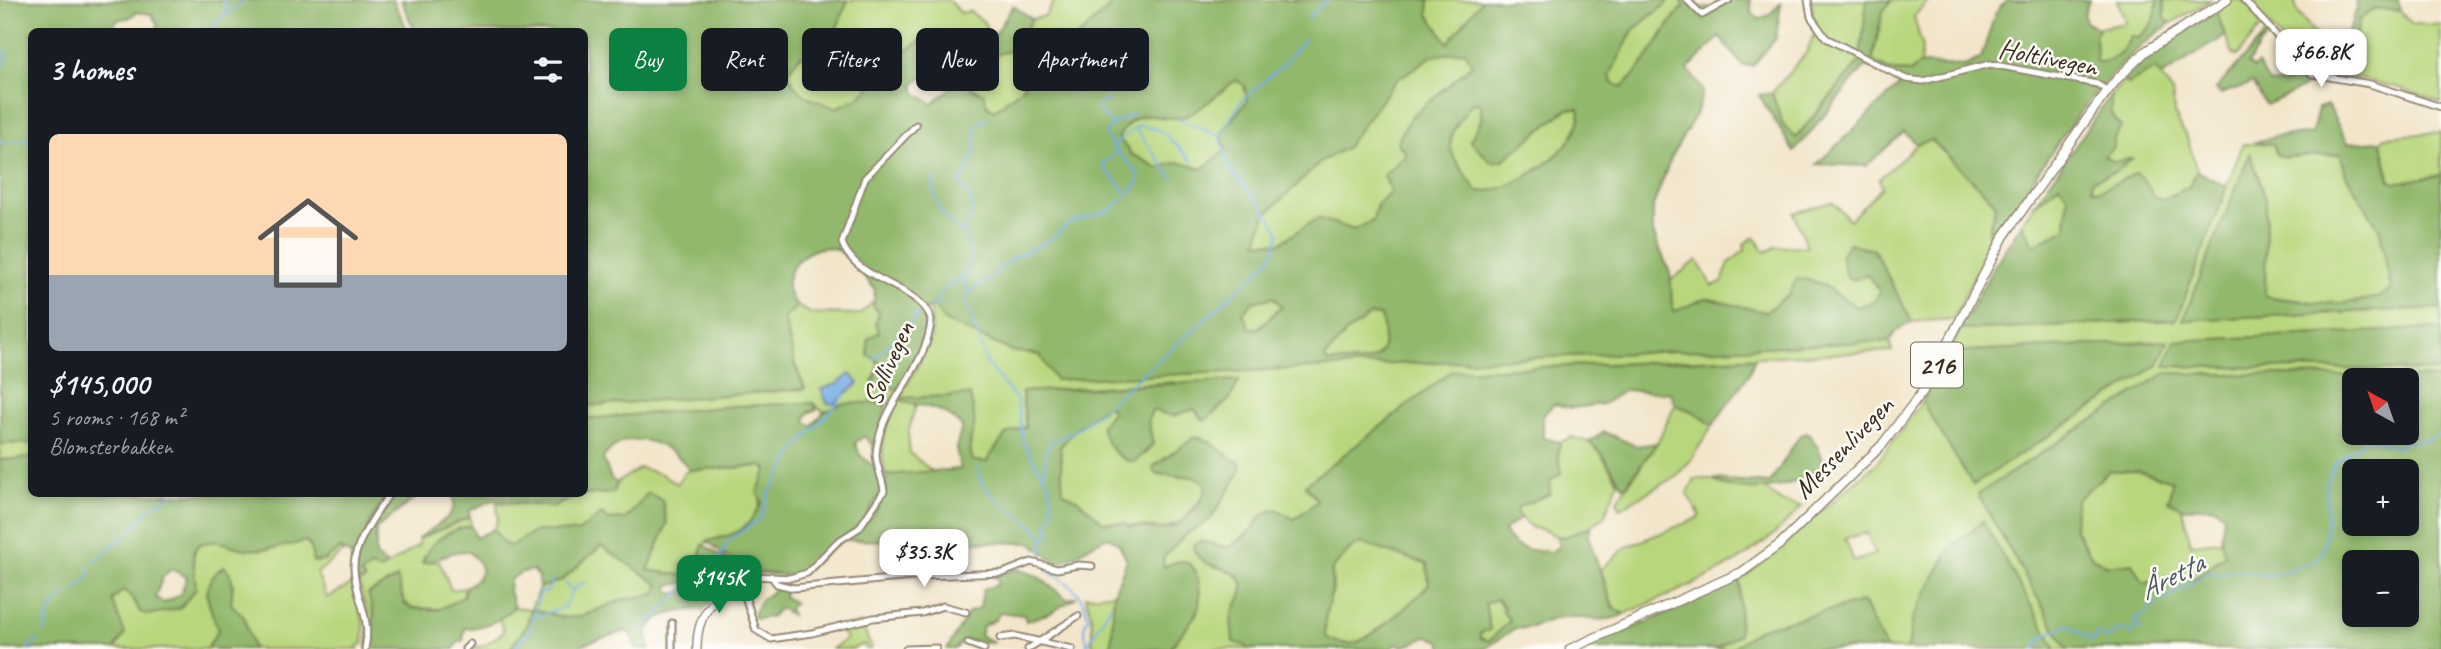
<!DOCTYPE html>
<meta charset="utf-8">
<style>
body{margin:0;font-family:Caveat,sans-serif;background:#242831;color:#f1f3f6;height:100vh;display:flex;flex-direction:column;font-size:26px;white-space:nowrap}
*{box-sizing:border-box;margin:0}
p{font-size:23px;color:#9ea1a6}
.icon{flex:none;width:38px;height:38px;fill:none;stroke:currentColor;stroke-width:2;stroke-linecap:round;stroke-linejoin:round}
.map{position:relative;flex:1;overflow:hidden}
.sheet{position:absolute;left:28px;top:28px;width:560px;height:469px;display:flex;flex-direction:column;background:#171b24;border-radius:10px;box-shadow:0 4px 10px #0003}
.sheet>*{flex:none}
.guide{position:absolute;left:609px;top:28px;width:665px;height:63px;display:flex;gap:14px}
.needle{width:46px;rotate:320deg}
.fabs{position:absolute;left:2342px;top:368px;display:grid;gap:14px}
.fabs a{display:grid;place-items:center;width:77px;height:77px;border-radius:10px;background:#171b24;box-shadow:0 4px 10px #0003;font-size:35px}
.price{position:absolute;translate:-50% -60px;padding:0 16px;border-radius:14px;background:#fff;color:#222;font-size:23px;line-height:46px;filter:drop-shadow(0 2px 4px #0008)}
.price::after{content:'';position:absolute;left:50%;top:42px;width:21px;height:16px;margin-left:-10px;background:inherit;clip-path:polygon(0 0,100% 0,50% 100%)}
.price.active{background:#0b8043;color:#fff}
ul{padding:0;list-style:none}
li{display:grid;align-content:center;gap:14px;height:371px;padding:0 21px}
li+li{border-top:2px solid #363941}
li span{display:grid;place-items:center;height:217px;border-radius:10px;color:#555}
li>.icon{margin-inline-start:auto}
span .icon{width:126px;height:126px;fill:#fffc;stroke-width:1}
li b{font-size:30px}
h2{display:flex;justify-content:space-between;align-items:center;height:84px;padding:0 21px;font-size:30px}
.chip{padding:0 24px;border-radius:10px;background:#171b24;box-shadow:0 4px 10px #0003;font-size:24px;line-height:63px}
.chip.active{background:#0b8043;color:#fff}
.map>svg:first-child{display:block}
.green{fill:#b8d77d;stroke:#7a804e;stroke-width:2;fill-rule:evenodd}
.forest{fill:#92b86c;stroke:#667145;stroke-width:2;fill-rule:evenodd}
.water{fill:#77ace5;stroke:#596b82;stroke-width:2}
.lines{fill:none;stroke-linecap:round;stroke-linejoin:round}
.stream{stroke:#77ace5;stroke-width:2}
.street-casing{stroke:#968874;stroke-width:9}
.secondary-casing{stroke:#968874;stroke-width:10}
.primary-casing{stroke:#968874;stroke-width:11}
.street{stroke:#fff;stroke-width:5}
.secondary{stroke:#fff;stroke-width:7}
.primary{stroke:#fff;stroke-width:8}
.labels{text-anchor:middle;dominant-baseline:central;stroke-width:5;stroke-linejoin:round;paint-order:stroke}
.shield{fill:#fdfcf7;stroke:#75695f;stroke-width:2}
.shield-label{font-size:26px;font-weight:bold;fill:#3b2a1e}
.street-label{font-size:28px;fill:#3b2a1e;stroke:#fdfcf7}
.water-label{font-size:30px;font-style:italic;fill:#505864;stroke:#fdfcf7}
</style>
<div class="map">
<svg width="2441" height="649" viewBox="0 0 2441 649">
<rect width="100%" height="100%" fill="#fdfcf7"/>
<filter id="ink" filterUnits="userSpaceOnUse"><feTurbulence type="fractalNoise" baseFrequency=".0143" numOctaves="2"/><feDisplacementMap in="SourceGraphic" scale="14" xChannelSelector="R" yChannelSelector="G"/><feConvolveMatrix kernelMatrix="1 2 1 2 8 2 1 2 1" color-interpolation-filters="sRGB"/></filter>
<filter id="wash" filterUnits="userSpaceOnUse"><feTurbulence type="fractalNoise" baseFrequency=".00686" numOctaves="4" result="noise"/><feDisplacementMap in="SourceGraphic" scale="28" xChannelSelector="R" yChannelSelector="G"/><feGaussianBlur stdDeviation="1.57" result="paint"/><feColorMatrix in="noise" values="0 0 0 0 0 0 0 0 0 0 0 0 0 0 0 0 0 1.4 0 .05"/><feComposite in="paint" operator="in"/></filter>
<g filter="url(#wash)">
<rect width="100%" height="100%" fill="#f2e5c9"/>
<g class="green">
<path d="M848 0H948L961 13 969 11 983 21 987 28 962 66 936 48 920 41 897 59 860 97 836 108C813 100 795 96 788 71L799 57 832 40Z"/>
<path d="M1055 0H1117L1045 68 1026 77C1023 93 1007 99 996 110L990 108 979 91 971 88 970 75 998 54 1023 46 1022 37 1032 19 1045 16Z"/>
<path d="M1429 0H1482L1448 44 1428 14Z"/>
<path d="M1670 0H1681L1683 6C1661 32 1647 65 1622 87L1612 83 1610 75 1633 30Z"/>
<path d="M1811 0H1867L1860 61 1795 138 1783 125 1772 93 1806 53 1815 33Z"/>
<path d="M1892 0H1929L1914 16 1922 46 1920 64 1910 72 1892 71 1872 62 1883 11Z"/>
<path d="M2117 0H2157L2156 22C2143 36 2116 64 2096 62L2095 36 2099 28 2126 23Z"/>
<path d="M2164 0H2211L2171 23 2165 19Z"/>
<path d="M2234 0H2294L2298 13 2323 43 2345 40 2332 74C2300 71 2286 44 2266 21L2237 56 2233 54 2216 11Z"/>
<path d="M2374 9 2400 11 2412 24 2441 25V103L2399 88 2347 76C2349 70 2351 65 2353 59 2359 34 2347 25 2374 9Z"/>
<path d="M1465 51 1472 65 1406 154 1384 175 1391 192 1377 205 1373 221 1354 230 1318 218 1280 243H1257L1265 215 1323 160 1346 148 1396 80 1432 56Z"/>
<path d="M2155 68 2172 92 2174 113 2188 140 2197 171 2191 186 2162 200 2153 196 2145 181 2137 173 2099 191 2092 189V180L2117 171 2132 159 2115 162 2103 156 2121 127 2111 115V95L2124 81 2128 84Z"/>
<path d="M1236 80 1245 85 1247 101 1221 133 1227 150 1202 169 1178 162 1158 168 1131 154 1118 138C1142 99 1156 125 1186 116 1200 111 1223 89 1236 80Z"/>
<path d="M1472 103H1481V120L1470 141 1503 160 1567 109H1579C1588 145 1509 196 1477 191 1448 150 1438 146 1472 103Z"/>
<path d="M2441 132V175L2394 184 2391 181 2381 141 2385 137Z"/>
<path d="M1931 140 1996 204 1988 232 1991 243 1953 319 1912 322 1874 250 1867 274 1881 292 1875 302 1857 307 1820 283 1789 294 1765 312 1738 308 1673 312 1670 281 1697 260 1712 286 1722 282 1729 263 1745 250 1744 244 1754 237 1765 252 1776 247 1807 246 1794 213 1832 202 1850 220 1882 187 1879 179 1917 144Z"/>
<path d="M2243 144H2273L2285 157 2341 154 2346 175 2380 230 2391 290C2359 311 2301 301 2265 296L2266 199 2250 154 2184 320 2441 308V328L2175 341 2166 366 2441 371V378L2166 373 1978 494 2067 649H2056L1982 521 1913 617 1908 649H1886L1863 602 1761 628 1731 649H1716L1739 634 1740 581 1876 464 1922 402 1974 485 2167 341 1949 352 1960 330 2176 320ZM1867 533 1875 554 1854 562 1845 538Z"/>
<path d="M2059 185 2068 196 2066 229 2033 245 2022 223 2034 205Z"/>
<path d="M1273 297 1282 306 1258 328H1249L1243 312 1253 302Z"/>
<path d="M873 302V308L879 313 876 324 879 332 873 339 874 356 879 367 872 382 874 389 899 388 886 407 883 404H841L824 412 813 403 735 406 585 419V406L805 388 795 365 784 317 797 306 810 313 860 314Z"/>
<path d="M932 304 1012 351 1040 355 1045 361 1160 375 1889 341 1892 351 1452 371 1305 486 1319 501 1294 519 1251 530 1230 548 1200 541 1201 559C1212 570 1230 567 1240 579 1257 600 1208 613 1248 646L1247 649H1170L1197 613 1175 562 1164 567 1163 558 1184 536 1210 520 1231 487 1239 462C1220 455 1216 445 1195 437L1177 451 1176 477 1197 476 1205 482 1207 491 1184 520 1164 529 1103 522 1078 500 1062 491 1060 447 1075 430 1105 407H1112V413L1101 425C1113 452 1116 450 1144 455L1153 444 1148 420 1152 410 1173 416 1194 409 1177 383 1173 382 1022 392 1026 427 1006 434 986 462 973 461C968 446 971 440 974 426 975 417 972 405 970 396L909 404H916L908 433 910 453 934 473 885 475C873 418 907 393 928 346 936 327 928 317 932 304Z"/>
<path d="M1370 315 1381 316C1393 368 1368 362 1327 362L1325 357 1345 334Z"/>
<path d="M1675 405 1692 411 1713 425 1690 461 1676 476 1620 508 1617 501 1657 443Z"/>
<path d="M1571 437 1589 442 1600 452 1618 482 1604 517C1594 524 1571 540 1558 536 1548 534 1545 528 1532 528L1516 512 1520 506 1550 494V481L1561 473 1558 455 1560 442Z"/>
<path d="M31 443V458L0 460V444Z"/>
<path d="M762 466 767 470C757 490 766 520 740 533 728 539 714 537 703 545L691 577 648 570C656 548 669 524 662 500L648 493 626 519 608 520 602 514 578 532 536 531 510 546 503 543 494 529 498 519 497 502 552 507 580 495 613 493 619 481 640 468 661 474 677 484 684 473 690 470Z"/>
<path d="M2109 471H2139L2173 481 2168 500 2182 508 2191 544 2221 541 2225 555 2195 578 2143 583 2132 563 2108 566 2092 558 2075 529 2076 500Z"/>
<path d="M1695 479H1712L1727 487 1765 489 1783 503 1802 506C1754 562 1691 586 1624 614 1609 610 1606 583 1601 569L1626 547 1696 519 1700 515 1687 494Z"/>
<path d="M470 517 471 526C450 528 428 542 422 563L436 561 440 563 451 590 465 588 463 597 443 609 411 608 401 598 397 578 369 593 374 616 370 649H367L369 619 359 583 365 580 361 574 371 566 380 570 419 545 418 539Z"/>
<path d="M214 539C247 550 271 550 305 541L323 561 340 549 343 552 317 573 327 598 354 583 364 626 363 644 357 646 359 649H253L244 617 231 604 233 584 206 593 218 630 207 649H114L125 634 112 601 123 590 132 597 140 612 180 608C198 583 186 566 198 545Z"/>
<path d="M1361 543 1427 564 1429 584C1417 599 1372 638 1355 643 1346 645 1332 642 1325 636L1326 608 1333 591 1332 569 1351 549Z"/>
<path d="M601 545 658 584 656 595 621 600 583 616 566 618 532 609 527 624 510 649H467L470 646C484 649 494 639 504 631L498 617 514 607 531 609 539 588 562 580Z"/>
<path d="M1114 593 1111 649H1093L1091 613 1085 596Z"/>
<path d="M1497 599 1510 621 1489 641 1480 638V633L1490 629 1485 603Z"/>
<path d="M861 623 872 649H866L864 644 852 649H832L847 638 837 628Z"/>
</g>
<g class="forest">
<path d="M0 0H393L408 31H155L158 25 151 14 136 12 131 17 117 20 110 31 32 32 31 443 0 444Z"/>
<path d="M401 0H848L832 40 799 57 788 71C795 96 813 100 836 108L860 97 903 53 925 39 936 44 944 56 914 84 916 93 933 104C940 96 952 89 958 80 971 61 969 41 996 33L1013 6 1032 19 1022 36 1023 46 998 54 970 75 971 88 984 94 987 106 995 110 1024 86 1026 77 1045 68 1117 0H1429L1428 14 1448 43 1482 0H1671L1633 30 1610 75 1612 83 1622 87C1647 65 1661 32 1683 7L1681 0H1692L1697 7H1713L1721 0H1750L1752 12 1759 19 1769 15 1781 3 1776 38 1753 66 1742 65 1719 37 1688 69 1703 91 1697 112 1671 158 1653 206V233L1670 273 1673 312 1706 298 1765 312 1789 294 1797 278 1820 283 1857 307 1874 302 1880 292 1867 274 1854 280 1846 277 1841 255 1849 243 1874 250 1912 322 1897 330 1889 341 1055 380 1040 355 1012 351 944 321 932 304 930 309 926 308C933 338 916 363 899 388L873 389C872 378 881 372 878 360L868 356V339L879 332 876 324 879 311 873 308 875 290C865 278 851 256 837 250 812 238 769 274 797 306L784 318 795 365 805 389 585 406 584 32 415 31ZM1465 51 1472 65 1411 117 1397 142 1406 154 1384 175 1391 192 1377 205 1373 221 1354 230 1318 218 1280 243 1257 242 1265 215 1323 160 1346 148 1396 80 1432 56ZM1236 80 1244 85 1247 101 1221 133 1226 150 1202 169 1178 162 1158 168 1131 154 1118 137C1142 99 1156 125 1186 116 1200 111 1223 89 1236 80ZM1472 103 1481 104V120L1470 141 1491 162 1503 160 1567 109H1579C1589 145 1509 196 1477 191 1448 150 1438 146 1472 103ZM1273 297 1282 307 1259 328H1249L1243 312 1253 302ZM1370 315 1381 316C1393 368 1368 362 1327 362L1325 357 1345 334Z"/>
<path d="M1867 0H1892L1883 11 1872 61 1892 71 1910 72 1920 64 1965 66 1981 58 1995 14 2007 0H2089L2084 14 2086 23 2099 28 2095 36 2096 62C2112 64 2125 50 2131 36L2139 37C2154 24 2156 19 2157 0H2164L2165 19 2171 23C2092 77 2044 165 1991 243L1988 232 1996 204 1932 140 1917 144 1904 132 1866 166 1817 164 1900 85 1879 69 1865 66 1794 152 1759 95 1772 93 1783 125 1796 138 1860 61Z"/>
<path d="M2355 0H2398L2400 11 2374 9 2360 18 2347 76 2332 74 2357 9Z"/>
<path d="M2216 11 2225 36 2161 76 2155 69 2128 84 2124 81 2150 54Z"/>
<path d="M2268 31 2270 35 2260 44 2248 64 2253 68 2258 64 2269 83 2283 84 2294 79 2293 58 2310 79 2303 88 2266 105 2253 83 2220 94 2216 89Z"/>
<path d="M2111 95V114L2121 127 2114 138V148L2104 156 2115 162 2133 158 2117 171 2092 180V189L2099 191 2137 173 2145 181 2153 196 2162 200 2190 186 2197 171 2227 187 2176 320 1960 330 1993 268 2022 223 2033 245 2066 229 2068 197 2059 185 2034 205Z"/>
<path d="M2327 105 2348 143 2381 141 2390 181 2394 183 2441 175V308L2183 320 2250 153 2266 199 2265 296C2300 302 2360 311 2391 290L2380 230 2346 175 2341 154 2285 157 2277 155 2273 144 2253 143 2275 136 2312 134 2318 108Z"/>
<path d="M2441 328V371L2165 366 2175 341Z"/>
<path d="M2168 341 2158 365 1973 485 1922 402 1949 352Z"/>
<path d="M1755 358 1749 374 1713 425 1692 411 1675 405 1671 393 1625 390 1603 404 1572 408 1554 404 1543 415V438L1560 442 1558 455 1561 473 1550 481V494L1520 506 1516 512 1521 518 1504 530C1512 551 1532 550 1551 552L1559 546 1556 536 1565 537 1591 526 1588 536 1613 608 1624 614C1604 625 1586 616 1564 617 1547 618 1532 631 1515 628L1485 649H1443L1440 641 1428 636 1403 647 1396 643 1391 649H1247V646L1233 642C1233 632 1230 625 1232 615 1235 606 1245 593 1243 584 1237 562 1198 573 1193 546L1200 541 1230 548C1236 541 1246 538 1252 530 1260 518 1260 513 1276 509L1294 519 1318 501 1305 485 1452 371ZM1361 543 1427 564 1429 584C1418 598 1372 638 1355 643 1347 645 1332 642 1325 636 1324 620 1327 609 1331 594 1333 586 1331 577 1332 569L1351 549ZM1497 599 1504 606 1503 612 1510 621 1489 641 1480 638V633L1490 630 1485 604Z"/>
<path d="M2166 373 2441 378V649H2067L1978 494ZM2354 380H2406V432H2354ZM2109 471H2139L2173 481 2168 501 2182 508 2215 507 2224 516 2221 541 2225 555 2195 578 2143 583 2132 563 2108 566 2092 558 2075 529 2076 500ZM2354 471H2406V523H2354ZM2354 562H2406V614H2354Z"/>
<path d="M1240 380 1229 400 1204 421 1194 409 1173 416 1152 410 1148 420 1153 444 1135 462C1118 462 1103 441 1101 425L1112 413 1111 407H1105L1075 430 1060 447 1063 492 1078 500 1103 522 1124 523 1129 527C1142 526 1151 529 1163 529 1182 529 1209 500 1205 483 1191 472 1172 478 1155 473L1153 467 1195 437C1214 439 1221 455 1239 462L1241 470 1210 520 1184 536 1163 558 1164 567C1171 564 1179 559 1186 562 1200 568 1203 601 1196 613 1190 626 1178 636 1170 649H1111L1114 593 1127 560 1119 544 1109 537C1089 543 1077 558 1057 563L1032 543 845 540C868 525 888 504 885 475L960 469 956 448 962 427C939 402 924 410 896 398L970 395C972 405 976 417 974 426 971 440 967 446 973 461L986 462 1006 434 1026 427 1022 392Z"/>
<path d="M876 402 886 407 875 448 864 436 855 443 860 455 877 469 882 491 863 522 804 572 792 576 761 573 743 575 729 558 707 541C739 533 747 532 762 502L757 493 767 469 762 466 690 470C670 442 627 425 603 458L611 479 617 483 613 493 580 495 552 507 492 500 469 511 470 517 418 539C430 528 465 514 451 494H584L585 419 735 406 813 403 817 409 808 413 805 421 812 426 824 412 841 404Z"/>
<path d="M1604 432 1636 446 1657 443 1624 487 1600 452 1589 442Z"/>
<path d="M1808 433 1818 448 1824 469C1790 487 1747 499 1712 479L1770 483 1800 435Z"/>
<path d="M31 458 32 494H387L372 519 352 567 351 555 340 549 323 561 313 562 310 545 305 541C285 547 266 551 245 549 224 546 220 537 198 545L193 553 196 589 180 608 148 615 140 612 132 597 123 590 112 600 125 634 114 649H0V460ZM171 569 187 577 180 595 164 603 155 597 163 577Z"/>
<path d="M648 493 662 500 667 524 648 570 686 576 684 583 669 585 668 590 673 594C693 592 696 562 703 545L725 558 740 578 713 598 703 610C688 609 659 612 649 627 645 633 649 642 650 649H636L631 635 626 631 583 644 579 649H510L527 625 531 609 566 618 583 616 621 600 656 594 658 584 601 546 562 580 539 588 538 576 532 570 520 573 510 580 509 591 514 607C501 620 485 628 465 628L463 640 457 643 454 649H370L374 616 368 594 397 578 405 604 411 608 438 610 463 597 465 588 477 579 482 571 478 561 468 551C449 550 439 561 422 563 429 542 449 529 471 526L476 538 494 529 503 543 510 546 536 531 578 532 602 514 608 520 626 519Z"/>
<path d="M390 494H420L376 529V556L387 565 380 570 371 567 361 574 365 580 359 583C349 553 375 518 390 494Z"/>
<path d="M1983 521 2056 649H1908L1913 617 1950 548Z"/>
<path d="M224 566C236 576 232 590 231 604L244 617 253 649H207L218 630C209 603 197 586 224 566Z"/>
<path d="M1018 569 1037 576 1067 599 1077 597 1050 613 1026 621 1024 615 1000 612 995 620 983 626 980 635 994 643 964 640 955 649H947L969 612 980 608 983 589 998 585V579L991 576Z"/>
<path d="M1740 581 1739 634 1716 649H1585Z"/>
<path d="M778 587 786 589 784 597 795 603 789 608 791 615 780 608 771 617 755 619 753 615 760 601Z"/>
<path d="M1863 602 1886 649H1731L1761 628Z"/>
</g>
<path class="water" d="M850 374 859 383 834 404 827 403 821 389 837 384Z"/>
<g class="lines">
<g class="stream">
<path d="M224 0 226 13"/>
<path d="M1308 18 1327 0"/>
<path d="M208 32 224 15 246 0"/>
<path d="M0 45 8 56 0 72"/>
<path d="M1108 100 1098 105V111L1113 124"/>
<path d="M1178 119 1219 136"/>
<path d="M1135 128 1174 180"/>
<path d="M0 140 3 143 32 138"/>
<path d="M1113 147 1105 134 1113 124 1133 114"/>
<path d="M1117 152 1102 165 1125 191"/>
<path d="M934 177C932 203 941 218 963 233"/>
<path d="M967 296 963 278 971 259 964 233 972 213 971 200 960 184 974 156 976 126 988 118"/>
<path d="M929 307 936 304 942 290 962 279"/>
<path d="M874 360 921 311"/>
<path d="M979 467C971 494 1033 519 1045 539"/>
<path d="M1043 475 1024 444 1017 400 987 364 966 300 973 288 990 280 1008 261 1049 240 1070 223 1111 210 1137 185 1139 175 1114 148 1117 142 1139 125 1162 131 1193 162"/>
<path d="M131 530 150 508 173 494"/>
<path d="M95 561 126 534"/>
<path d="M1042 561V545L1050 531 1047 523 1053 515 1050 486 1044 476 1046 453 1051 441 1072 433 1101 411 1248 281 1272 256 1280 233 1262 206 1230 170 1220 136 1242 100 1282 66 1306 38"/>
<path d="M1047 571C1069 582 1083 592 1088 617L1084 626 1088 649"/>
<path d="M565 583 571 590"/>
<path d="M75 589 89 578V567"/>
<path d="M533 617 563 608 575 587 586 582"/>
<path d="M642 630 701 571 717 564 729 540 761 518 769 493 798 446 846 394"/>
<path d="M45 633C46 617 53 603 67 594"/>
<path d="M1089 643 1111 605"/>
<path d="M515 647 530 630 540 592 546 593 553 580"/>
<path d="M27 649 39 639"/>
<path d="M2035 649 2043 636 2068 625 2093 641 2097 634 2109 639 2114 632 2126 630 2131 635 2134 630 2141 629 2134 623 2136 617 2148 614 2150 608 2210 572 2220 575 2235 570 2271 576 2314 562 2323 553 2327 524 2326 484 2336 462 2370 438 2398 448 2404 442 2429 440 2441 433"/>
</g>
</g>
</g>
<g filter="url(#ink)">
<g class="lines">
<defs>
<g id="street">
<path d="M1687 0 1702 15 1729 0"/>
<path d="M1808 0 1811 17 1826 38 1906 79 1923 81 1990 64 2097 84 2108 91"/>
<path d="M2244 0 2312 74 2370 84 2441 107"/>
<path d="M916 125 865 178 842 243C857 283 923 286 931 320 928 368 880 403 876 454 876 467 883 479 884 491L859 528 837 542 807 573 790 578 753 576 740 581 756 630 771 639 812 633 873 618 922 613 943 606 966 612"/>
<path d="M771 576 777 584 794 588 923 576 1003 573 1031 562 1057 569 1078 565 1092 566"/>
<path d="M672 623V649"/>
<path d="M1000 638 1015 636 1072 649"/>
<path d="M968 643 984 649"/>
<path d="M365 649C372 615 355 599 354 568 353 544 377 513 389 494"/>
<path d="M465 649 470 644"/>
<path d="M906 649 936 648"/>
<path d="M1028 649 1078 616"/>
</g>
<path id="secondary" d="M697 649C696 615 713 598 740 581"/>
<path id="primary" d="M1570 649 1742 572 1779 545 1882 445 1923 391 2004 236 2096 106 2117 79 2146 51 2227 0"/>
</defs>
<use href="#street" class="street-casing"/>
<use href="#secondary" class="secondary-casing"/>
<use href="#primary" class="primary-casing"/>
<use href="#street" class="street"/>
<use href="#secondary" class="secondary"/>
<use href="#primary" class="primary"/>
</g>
</g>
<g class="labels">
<rect class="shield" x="1911" y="342.5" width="52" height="45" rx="5"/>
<g class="shield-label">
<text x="1937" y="365">216</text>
</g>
<g class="street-label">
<text transform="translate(2048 57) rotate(11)">Holtlivegen</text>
<text transform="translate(888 363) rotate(-66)">Sollivegen</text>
<text transform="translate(1843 447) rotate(-46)">Messenlivegen</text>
</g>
<g class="water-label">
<text transform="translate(2171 576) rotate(-27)">Åretta</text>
</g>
</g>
</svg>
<div class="fabs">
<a><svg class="needle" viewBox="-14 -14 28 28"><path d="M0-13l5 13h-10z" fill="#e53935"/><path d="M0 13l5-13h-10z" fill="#9ea1a6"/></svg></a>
<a>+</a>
<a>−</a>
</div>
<b class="price" style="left:2321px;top:89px">$66.8K</b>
<b class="price" style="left:924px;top:589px">$35.3K</b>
<b class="price active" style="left:719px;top:615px">$145K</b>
<div class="guide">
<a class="chip active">Buy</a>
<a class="chip">Rent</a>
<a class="chip">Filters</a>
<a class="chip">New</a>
<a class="chip">Apartment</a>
</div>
<section class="sheet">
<h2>3 homes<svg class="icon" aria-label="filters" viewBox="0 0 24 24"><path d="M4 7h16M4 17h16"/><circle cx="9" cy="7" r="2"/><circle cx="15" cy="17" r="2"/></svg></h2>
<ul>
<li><span style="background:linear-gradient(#ffd9b3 65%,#9aa5b1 0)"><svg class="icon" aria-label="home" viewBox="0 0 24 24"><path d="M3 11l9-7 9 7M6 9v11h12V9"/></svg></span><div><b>$145,000</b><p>5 rooms · 168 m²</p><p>Blomsterbakken</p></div></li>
</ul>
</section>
</div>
